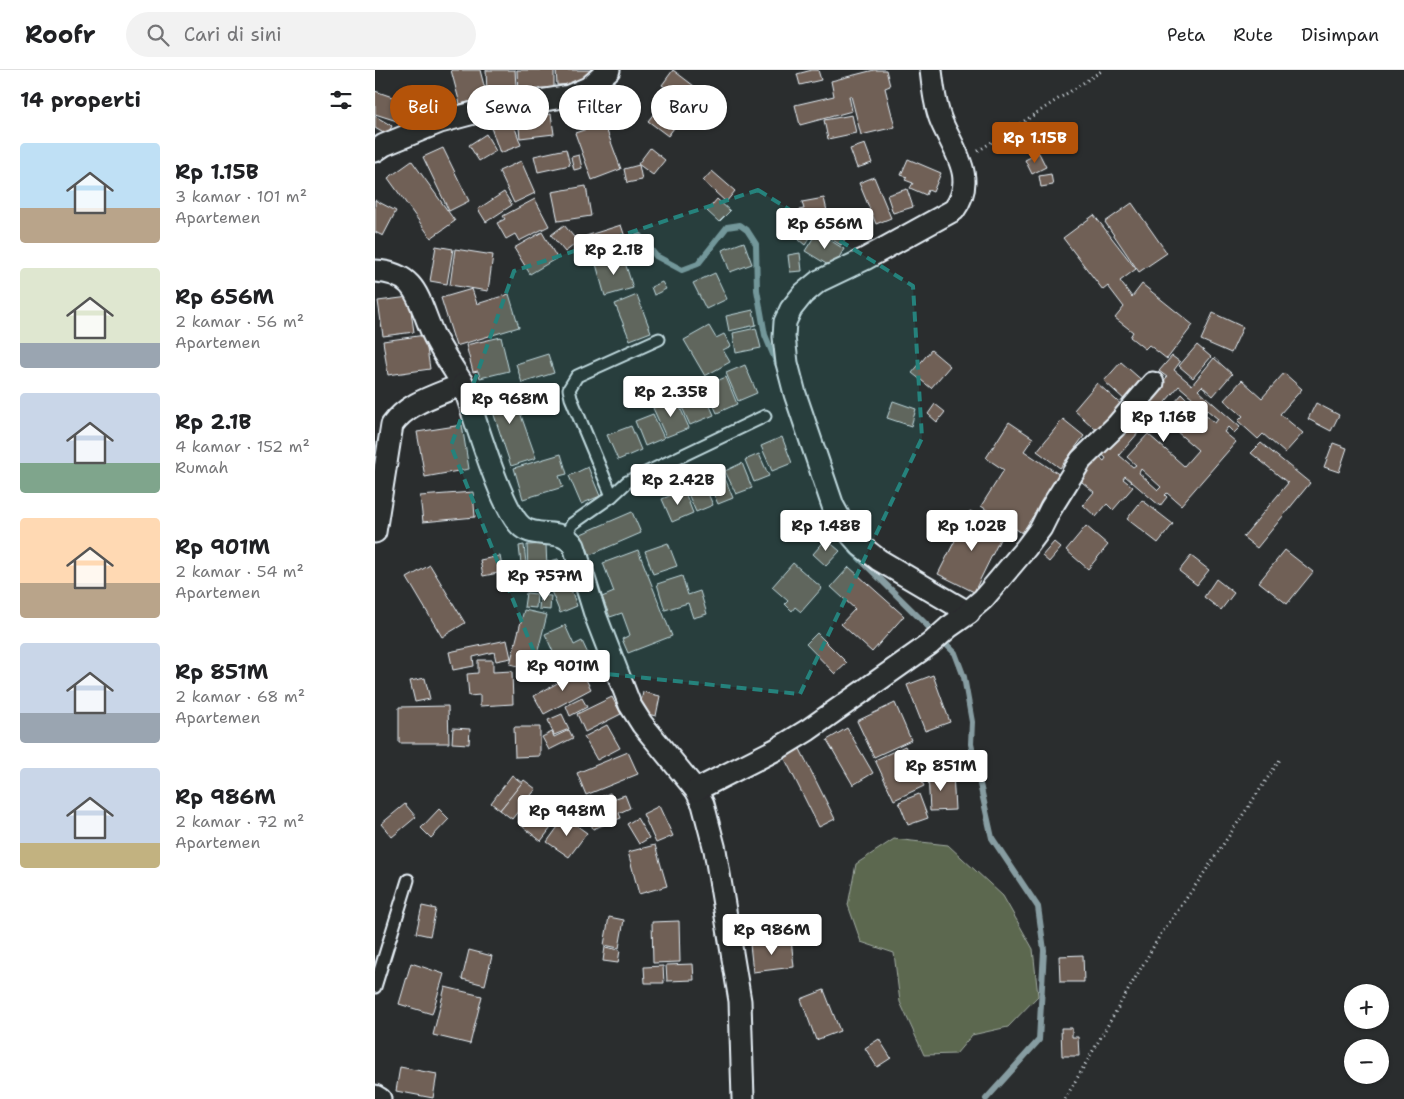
<!DOCTYPE html>
<html lang="id">
<meta charset="utf-8">
<style>
body{margin:0;font-family:"Shantell Sans",sans-serif;background:#f2f2f2;color:#202124;height:100vh;display:flex;flex-direction:column;font-size:19px;white-space:nowrap}
*{box-sizing:border-box;margin:0}
p{font-size:16px;color:#757577}
.icon{flex:none;width:28px;height:28px;fill:none;stroke:currentColor;stroke-width:2;stroke-linecap:round;stroke-linejoin:round}
.map{position:relative;flex:1;overflow:hidden}
.sheet{display:flex;flex-direction:column;background:#fff;width:375px}
.sheet>*{flex:none}
.banner{position:absolute;left:15px;top:15px;width:475px;height:45px;display:flex;gap:10px}
.tools{position:absolute;left:969px;top:914px;display:grid;gap:10px}
.tools a{display:grid;place-items:center;width:45px;height:45px;border-radius:50%;background:#fff;box-shadow:0 1px 4px #0004;font-size:25px}
.price{position:absolute;translate:-50% -42px;padding:0 11px;border-radius:5px;background:#fff;color:#222;font-size:16px;line-height:32px;filter:drop-shadow(0 1px 2px #0008)}
.price::after{content:'';position:absolute;left:50%;top:30px;width:15px;height:11px;margin-left:-8px;background:inherit;clip-path:polygon(0 0,100% 0,50% 100%)}
.price.selected{background:#b45309;color:#fff}
ul{padding:0;list-style:none}
li{display:flex;align-items:center;gap:15px;height:125px;padding:0 20px}
li span{display:grid;place-items:center;flex:none;width:140px;height:100px;border-radius:5px;color:#555}
li>.icon{margin-inline-start:auto}
span .icon{width:60px;height:60px;fill:#fffc;stroke-width:1}
li b{font-size:21px}
h2{display:flex;justify-content:space-between;align-items:center;height:60px;padding:0 20px;font-size:21px}
.chip{padding:0 18px;border-radius:22px;background:#fff;box-shadow:0 1px 4px #0004;font-size:18px;line-height:45px}
.chip.selected{background:#b45309;color:#fff}
header{display:flex;align-items:center;gap:30px;box-sizing:border-box;height:70px;padding:0 25px;background:#fff;border-bottom:1px solid #e0e0e0}
header strong{font-size:24px}
nav{display:flex;gap:28px;margin-inline-start:auto;font-size:18px}
.search{width:350px;height:45px;background:#f2f2f2;display:flex;align-items:center;gap:12px;box-sizing:border-box;padding:0 18px;border-radius:28px;color:#757577;font-size:19px}
main{display:flex;flex:1;min-height:0}
.map>svg:first-child{display:block}
.green{fill:#5c684f;stroke:#a2aca4}
.lines{fill:none;stroke-linecap:round;stroke-linejoin:round}
.stream{stroke:#879da2;stroke-width:6}
.building{fill:#706056;stroke:#e8f1f8;fill-rule:evenodd}
.lane-casing{stroke:#e8f1f8;stroke-width:15}
.street-casing{stroke:#e8f1f8;stroke-width:25}
.path{stroke:#e8f1f8;stroke-width:3;stroke-dasharray:1 4;stroke-linecap:butt}
.lane{stroke:#2a2d2e;stroke-width:11}
.street{stroke:#2a2d2e;stroke-width:21}
.marked{fill:#25827c;fill-opacity:0.2;stroke:#25827c;stroke-width:4;stroke-dasharray:10 6;stroke-linejoin:round}
</style>
<header>
<strong>Roofr</strong>
<div class="search"><svg class="icon" aria-label="search" viewBox="0 0 24 24"><circle cx="10" cy="10" r="6"/><path d="M15 15l6 6"/></svg>Cari di sini</div>
<nav><a>Peta</a><a>Rute</a><a>Disimpan</a></nav>
</header>
<main>
<section class="sheet">
<h2>14 properti<svg class="icon" aria-label="filters" viewBox="0 0 24 24"><path d="M4 7h16M4 17h16"/><circle cx="9" cy="7" r="2"/><circle cx="15" cy="17" r="2"/></svg></h2>
<ul>
<li><span style="background:linear-gradient(#bfe0f5 65%,#b9a48a 0)"><svg class="icon" aria-label="home" viewBox="0 0 24 24"><path d="M3 11l9-7 9 7M6 9v11h12V9"/></svg></span><div><b>Rp 1.15B</b><p>3 kamar · 101 m²</p><p>Apartemen</p></div></li>
<li><span style="background:linear-gradient(#dfe7d0 75%,#9aa5b1 0)"><svg class="icon" aria-label="home" viewBox="0 0 24 24"><path d="M3 11l9-7 9 7M6 9v11h12V9"/></svg></span><div><b>Rp 656M</b><p>2 kamar · 56 m²</p><p>Apartemen</p></div></li>
<li><span style="background:linear-gradient(#c9d6e8 70%,#7fa58c 0)"><svg class="icon" aria-label="home" viewBox="0 0 24 24"><path d="M3 11l9-7 9 7M6 9v11h12V9"/></svg></span><div><b>Rp 2.1B</b><p>4 kamar · 152 m²</p><p>Rumah</p></div></li>
<li><span style="background:linear-gradient(#ffd9b3 65%,#b9a48a 0)"><svg class="icon" aria-label="home" viewBox="0 0 24 24"><path d="M3 11l9-7 9 7M6 9v11h12V9"/></svg></span><div><b>Rp 901M</b><p>2 kamar · 54 m²</p><p>Apartemen</p></div></li>
<li><span style="background:linear-gradient(#c9d6e8 70%,#9aa5b1 0)"><svg class="icon" aria-label="home" viewBox="0 0 24 24"><path d="M3 11l9-7 9 7M6 9v11h12V9"/></svg></span><div><b>Rp 851M</b><p>2 kamar · 68 m²</p><p>Apartemen</p></div></li>
<li><span style="background:linear-gradient(#c9d6e8 75%,#c2b280 0)"><svg class="icon" aria-label="home" viewBox="0 0 24 24"><path d="M3 11l9-7 9 7M6 9v11h12V9"/></svg></span><div><b>Rp 986M</b><p>2 kamar · 72 m²</p><p>Apartemen</p></div></li>
</ul>
</section>
<div class="map">
<svg width="1029" height="1029" viewBox="0 0 1029 1029">
<rect width="100%" height="100%" fill="#2a2d2e"/>
<filter id="ink" filterUnits="userSpaceOnUse"><feTurbulence type="fractalNoise" baseFrequency=".02" numOctaves="2"/><feDisplacementMap in="SourceGraphic" scale="10" xChannelSelector="R" yChannelSelector="G"/><feConvolveMatrix kernelMatrix="1 2 1 2 8 2 1 2 1" color-interpolation-filters="sRGB"/></filter>
<g filter="url(#ink)">
<path class="green" d="M519 769 573 775 628 826 658 879 663 926 633 957 597 965 581 984 549 985 525 932 519 883 486 872 473 835 481 794Z"/>
<g class="lines">
<g class="stream">
<path d="M263 164 281 186 307 200 323 194 352 157 365 155 372 160 381 174 382 220 390 265 403 296"/>
<path d="M477 481 580 583 589 607 597 652 596 674 617 768 663 837 669 880 664 970 611 1029"/>
</g>
</g>
<g class="building">
<path d="M76 0H105L112 27 85 34Z"/>
<path d="M111 0H140L141 17 134 18V22L112 23Z"/>
<path d="M142 0H179V18H164V26H143Z"/>
<path d="M181 0H216L217 14 182 15Z"/>
<path d="M298 0 319 16 308 30 287 15Z"/>
<path d="M437 0H443L446 10 425 15 422 4Z"/>
<path d="M499 0H511L515 16 510 18 520 57 486 65 476 26H474L477 41 425 55 420 35 459 26 456 11Z"/>
<path d="M0 21 29 31 22 51 0 44Z"/>
<path d="M294 24 313 39 293 66 273 51Z"/>
<path d="M202 36 204 47 195 48 193 37Z"/>
<path d="M135 44 146 75 125 83 114 52Z"/>
<path d="M176 44 179 64 145 68 143 48Z"/>
<path d="M477 45 481 63 453 69 449 50Z"/>
<path d="M0 46 17 56 12 65 0 58Z"/>
<path d="M229 53 246 99 217 110 200 63Z"/>
<path d="M111 64 121 81 104 91 94 75Z"/>
<path d="M490 74 497 93 482 98 475 79Z"/>
<path d="M68 78 94 131 74 141 48 87Z"/>
<path d="M275 78 290 90 278 105 263 94Z"/>
<path d="M191 79 195 95 163 102 159 86Z"/>
<path d="M664 83 671 97 657 104 650 90Z"/>
<path d="M204 85 207 98 199 100 196 87Z"/>
<path d="M533 89 566 103 558 122 553 120 551 125 535 118 538 113 530 110 532 107 526 105Z"/>
<path d="M37 91 80 151 56 168 13 108Z"/>
<path d="M146 91 160 123 139 133 124 101Z"/>
<path d="M264 95 267 110 252 113 249 99Z"/>
<path d="M337 101 360 121 351 132 328 111Z"/>
<path d="M676 104 678 115 666 117 664 106Z"/>
<path d="M499 107 516 148 501 154 484 113Z"/>
<path d="M211 116 216 146 183 151 177 122Z"/>
<path d="M532 119 538 137 518 143 512 125Z"/>
<path d="M129 122 137 135 111 152 103 139Z"/>
<path d="M449 128 452 141 438 144 439 149 426 151 424 140 429 139 427 132Z"/>
<path d="M160 129 174 156 144 171 140 164 131 169 122 153 130 149 128 146Z"/>
<path d="M342 129 355 141 344 152 332 141Z"/>
<path d="M0 130 21 141 8 166 0 162Z"/>
<path d="M757 133 792 183 764 202 730 152Z"/>
<path d="M455 140 479 155 466 175 443 161Z"/>
<path d="M719 145 761 199 745 211 757 227 767 214 818 255 792 289 774 275 770 279 755 267 758 262 740 248 749 237 733 216 728 220 688 168Z"/>
<path d="M189 155 203 172 190 182 176 165Z"/>
<path d="M246 155 252 173 217 184 211 166Z"/>
<path d="M431 160 437 165 430 175 424 170Z"/>
<path d="M167 162 182 188 155 204 139 178Z"/>
<path d="M442 162 469 179 458 198 430 181Z"/>
<path d="M369 172 377 194 355 202 347 180Z"/>
<path d="M61 176 78 179 72 214 55 211Z"/>
<path d="M80 179 118 185 113 221 75 215Z"/>
<path d="M425 183 427 201 415 202 413 185Z"/>
<path d="M248 186 258 218 230 226 221 194Z"/>
<path d="M340 203 352 229 331 239 318 213Z"/>
<path d="M287 212 291 219 279 225 276 217Z"/>
<path d="M97 219 102 234 134 224 144 257 81 276 66 228Z"/>
<path d="M262 225 276 262 255 270 240 234Z"/>
<path d="M34 227 39 262 8 266 3 231Z"/>
<path d="M378 240 381 255 354 261 351 246Z"/>
<path d="M838 243 868 257 856 283 826 270Z"/>
<path d="M334 256 341 268 349 264 356 276 348 280 355 292 330 306 309 270Z"/>
<path d="M381 258 386 278 361 283 358 263Z"/>
<path d="M50 265 55 299 13 305 8 271Z"/>
<path d="M126 267 134 301 105 308 103 301 98 302 91 275Z"/>
<path d="M822 275 836 287 818 308 804 296Z"/>
<path d="M556 280 575 296 556 318 537 303Z"/>
<path d="M173 284 179 303 147 313 141 294Z"/>
<path d="M797 286 805 292 799 300 817 315 839 288 857 304 838 326 827 316 823 320 865 357 859 363 853 357 849 362 861 372 806 435 792 423 790 425 792 427 785 436 750 406 748 409 758 417 738 440 732 434 721 447 708 435 719 422 701 407 721 384 729 391 731 388 723 381 733 375 792 307 784 301ZM804 316 818 328 815 332 807 324 786 348 823 380 809 396 773 364 752 387 761 395 758 397 744 385ZM832 340 843 349 840 353 829 344ZM766 399 786 417 783 420 764 403Z"/>
<path d="M746 292 770 313 752 332 729 311Z"/>
<path d="M370 295 382 323 363 331 351 303Z"/>
<path d="M909 303 927 319 905 344 928 363 910 383 888 364 883 369 863 351 868 346 849 330 867 310 887 328Z"/>
<path d="M351 307 362 334 342 343 330 316Z"/>
<path d="M722 313 750 338 727 365 699 340Z"/>
<path d="M138 317 144 333 142 334 161 388 136 396 118 342 112 344 106 327Z"/>
<path d="M327 318 339 345 315 355 303 328Z"/>
<path d="M301 328 314 358 291 367 278 338Z"/>
<path d="M518 331 541 339 536 356 512 348Z"/>
<path d="M941 333 964 345 956 361 933 349Z"/>
<path d="M560 334 570 342 562 352 553 344Z"/>
<path d="M278 344 289 368 270 376 260 351Z"/>
<path d="M688 349 709 366 685 398 662 381Z"/>
<path d="M634 352 658 368 649 381 685 405 647 463 606 436 629 400 611 388Z"/>
<path d="M87 355 94 399 50 407 42 362Z"/>
<path d="M256 356 266 380 243 390 232 365Z"/>
<path d="M407 367 417 393 397 401 386 376Z"/>
<path d="M886 373 935 413 882 478 868 467 913 413 876 383Z"/>
<path d="M958 373 972 378 964 402 949 397Z"/>
<path d="M186 384 192 404 184 406 188 417 148 429 139 398Z"/>
<path d="M384 384 394 406 379 412 370 390Z"/>
<path d="M367 393 377 418 361 424 350 401Z"/>
<path d="M213 397 225 426 206 434 194 406Z"/>
<path d="M347 401 358 428 343 434 331 407Z"/>
<path d="M328 412 338 435 321 442 311 419Z"/>
<path d="M309 420 318 443 297 452 287 429Z"/>
<path d="M98 422 100 447 48 452 45 426Z"/>
<path d="M767 430 798 454 783 473 752 449Z"/>
<path d="M595 441 630 459 599 522 563 504Z"/>
<path d="M257 442 266 463 215 485 206 464Z"/>
<path d="M711 456 733 475 713 499 691 480Z"/>
<path d="M451 469 465 481 451 496 438 484Z"/>
<path d="M679 472 686 478 674 492 667 486Z"/>
<path d="M293 473 302 496 278 504 270 481Z"/>
<path d="M171 474 172 499 153 500 152 475Z"/>
<path d="M149 475 151 493 146 494 144 476Z"/>
<path d="M263 480 297 566 253 583 247 569 255 565 247 543 235 547 227 527 239 522 228 493Z"/>
<path d="M910 480 938 502 912 534 884 512Z"/>
<path d="M125 486 128 502 108 506 105 490Z"/>
<path d="M816 486 834 500 822 515 804 501Z"/>
<path d="M183 489 190 511 161 520 157 508 175 503 172 492Z"/>
<path d="M418 493 447 518 426 542 420 537 417 541 410 534 413 531 397 517Z"/>
<path d="M145 494 149 511 133 515 129 498Z"/>
<path d="M55 495 90 553 67 567 32 508Z"/>
<path d="M474 497 529 546 497 582 466 554 480 539 456 517Z"/>
<path d="M307 506 313 525 325 521 332 544 318 548 313 533 290 540 282 514Z"/>
<path d="M841 509 859 523 846 540 829 527Z"/>
<path d="M194 514 202 536 185 543 176 521Z"/>
<path d="M151 523 162 524 161 538 149 537Z"/>
<path d="M165 525 176 526 175 540 164 539Z"/>
<path d="M149 540 172 545 158 600 135 594Z"/>
<path d="M190 555 199 575 207 571 214 586 175 605 167 589 179 584 170 564Z"/>
<path d="M442 563 472 593 460 604 431 574Z"/>
<path d="M132 570 136 588 121 591 119 582 98 587 99 596 78 600 74 582Z"/>
<path d="M103 590H118V602L137 601 138 634 105 636V625L94 626 92 604 103 603Z"/>
<path d="M206 600 216 619 169 644 159 626Z"/>
<path d="M558 605 575 652 550 661 532 615Z"/>
<path d="M50 608 55 629 40 632 35 611Z"/>
<path d="M268 622 285 626 281 646 264 642Z"/>
<path d="M237 627 246 644 210 662 202 644Z"/>
<path d="M207 628 212 637 195 646 191 636Z"/>
<path d="M520 633 536 670 499 687 482 651Z"/>
<path d="M73 636 74 673H24V637Z"/>
<path d="M187 644 194 659 179 665 173 650Z"/>
<path d="M232 655 245 678 222 690 209 667Z"/>
<path d="M139 657H165V686L140 687Z"/>
<path d="M78 658 95 659 94 674 77 673Z"/>
<path d="M472 658 498 703 478 715 452 670Z"/>
<path d="M194 660 198 668 174 680 167 667 177 662 179 667Z"/>
<path d="M422 673 460 749 444 757 406 681Z"/>
<path d="M530 676 549 716 519 730 500 690Z"/>
<path d="M253 682 263 704 211 725 202 703Z"/>
<path d="M578 702 580 740 555 741 553 703Z"/>
<path d="M137 705 147 713 125 740 116 733Z"/>
<path d="M149 710 161 719 137 749 125 740Z"/>
<path d="M235 723 238 729 250 725 255 738 244 743 246 748 218 759 208 734Z"/>
<path d="M544 724 553 748 533 755 524 732Z"/>
<path d="M158 733 182 750 166 771 143 753Z"/>
<path d="M30 734 41 747 17 767 6 754Z"/>
<path d="M284 736 298 766 281 773 268 744Z"/>
<path d="M64 739 74 749 56 768 46 758Z"/>
<path d="M190 747 212 763 194 787 172 772Z"/>
<path d="M262 748 274 768 264 774 252 754Z"/>
<path d="M280 775 292 816 264 824 253 782Z"/>
<path d="M47 836 61 839 55 866 41 863Z"/>
<path d="M234 847 249 850 244 878 229 875Z"/>
<path d="M304 851 305 892 278 893 277 852Z"/>
<path d="M416 869 419 897 378 902 375 874Z"/>
<path d="M230 877 245 880 243 893 228 891Z"/>
<path d="M94 880 117 886 110 915 87 909Z"/>
<path d="M708 885 709 912H685L684 886Z"/>
<path d="M36 893 69 904 57 944 24 934Z"/>
<path d="M318 894 319 910 292 911 291 895Z"/>
<path d="M288 896 289 913H270L269 897Z"/>
<path d="M70 917 107 926 95 974 58 965Z"/>
<path d="M449 920 465 961 441 970 426 929Z"/>
<path d="M686 958H697V967H703L704 986H687Z"/>
<path d="M504 969 516 988 502 997 490 978Z"/>
<path d="M25 997 62 1004 58 1028 21 1021Z"/>
</g>
<g class="lines">
<defs>
<g id="lane">
<path d="M237 426 196 328 194 319 202 306 284 269"/>
<path d="M190 467 197 454 237 426 252 412 390 346"/>
<path d="M0 917 33 810"/>
</g>
<g id="street">
<path d="M556 0C558 17 560 37 567 53 580 82 602 109 579 140L490 189 444 211 428 224 416 239 410 252 409 267 412 293 420 324 458 436 470 458 486 476 504 490 594 543"/>
<path d="M0 81 9 75 65 52 110 40 194 26 213 18 234 0"/>
<path d="M0 201C43 203 43 231 58 264 66 281 78 298 88 314 63 325 33 332 17 355L0 462"/>
<path d="M88 314C99 344 126 440 147 457 162 469 188 457 199 476L221 547 255 635 267 654 321 720 328 734 340 780 365 931 368 1029"/>
<path d="M321 720 402 679 433 660 555 574 574 557 594 543 595 540 608 529 651 478 666 458 676 438 706 390 742 355 778 313"/>
<path d="M0 1026 5 1029"/>
</g>
</defs>
<use href="#lane" class="lane-casing"/>
<use href="#street" class="street-casing"/>
<g class="path">
<path d="M603 81 728 0"/>
<path d="M690 1029 784 867 825 809 906 688"/>
</g>
<use href="#lane" class="lane"/>
<use href="#street" class="street"/>
</g>
</g>
<path class="marked" d="M383 120 538 216 547 368 425 624 165 597 76 376 139 201Z"/>
</svg>
<div class="tools">
<a>+</a>
<a>−</a>
</div>
<b class="price selected" style="left:660px;top:94px">Rp 1.15B</b>
<b class="price" style="left:450px;top:180px">Rp 656M</b>
<b class="price" style="left:239px;top:206px">Rp 2.1B</b>
<b class="price" style="left:296px;top:348px">Rp 2.35B</b>
<b class="price" style="left:135px;top:355px">Rp 968M</b>
<b class="price" style="left:789px;top:373px">Rp 1.16B</b>
<b class="price" style="left:303px;top:436px">Rp 2.42B</b>
<b class="price" style="left:451px;top:482px">Rp 1.48B</b>
<b class="price" style="left:597px;top:482px">Rp 1.02B</b>
<b class="price" style="left:170px;top:532px">Rp 757M</b>
<b class="price" style="left:188px;top:622px">Rp 901M</b>
<b class="price" style="left:566px;top:722px">Rp 851M</b>
<b class="price" style="left:192px;top:767px">Rp 948M</b>
<b class="price" style="left:397px;top:886px">Rp 986M</b>
<div class="banner">
<a class="chip selected">Beli</a>
<a class="chip">Sewa</a>
<a class="chip">Filter</a>
<a class="chip">Baru</a>
</div>
</div>
</main>
